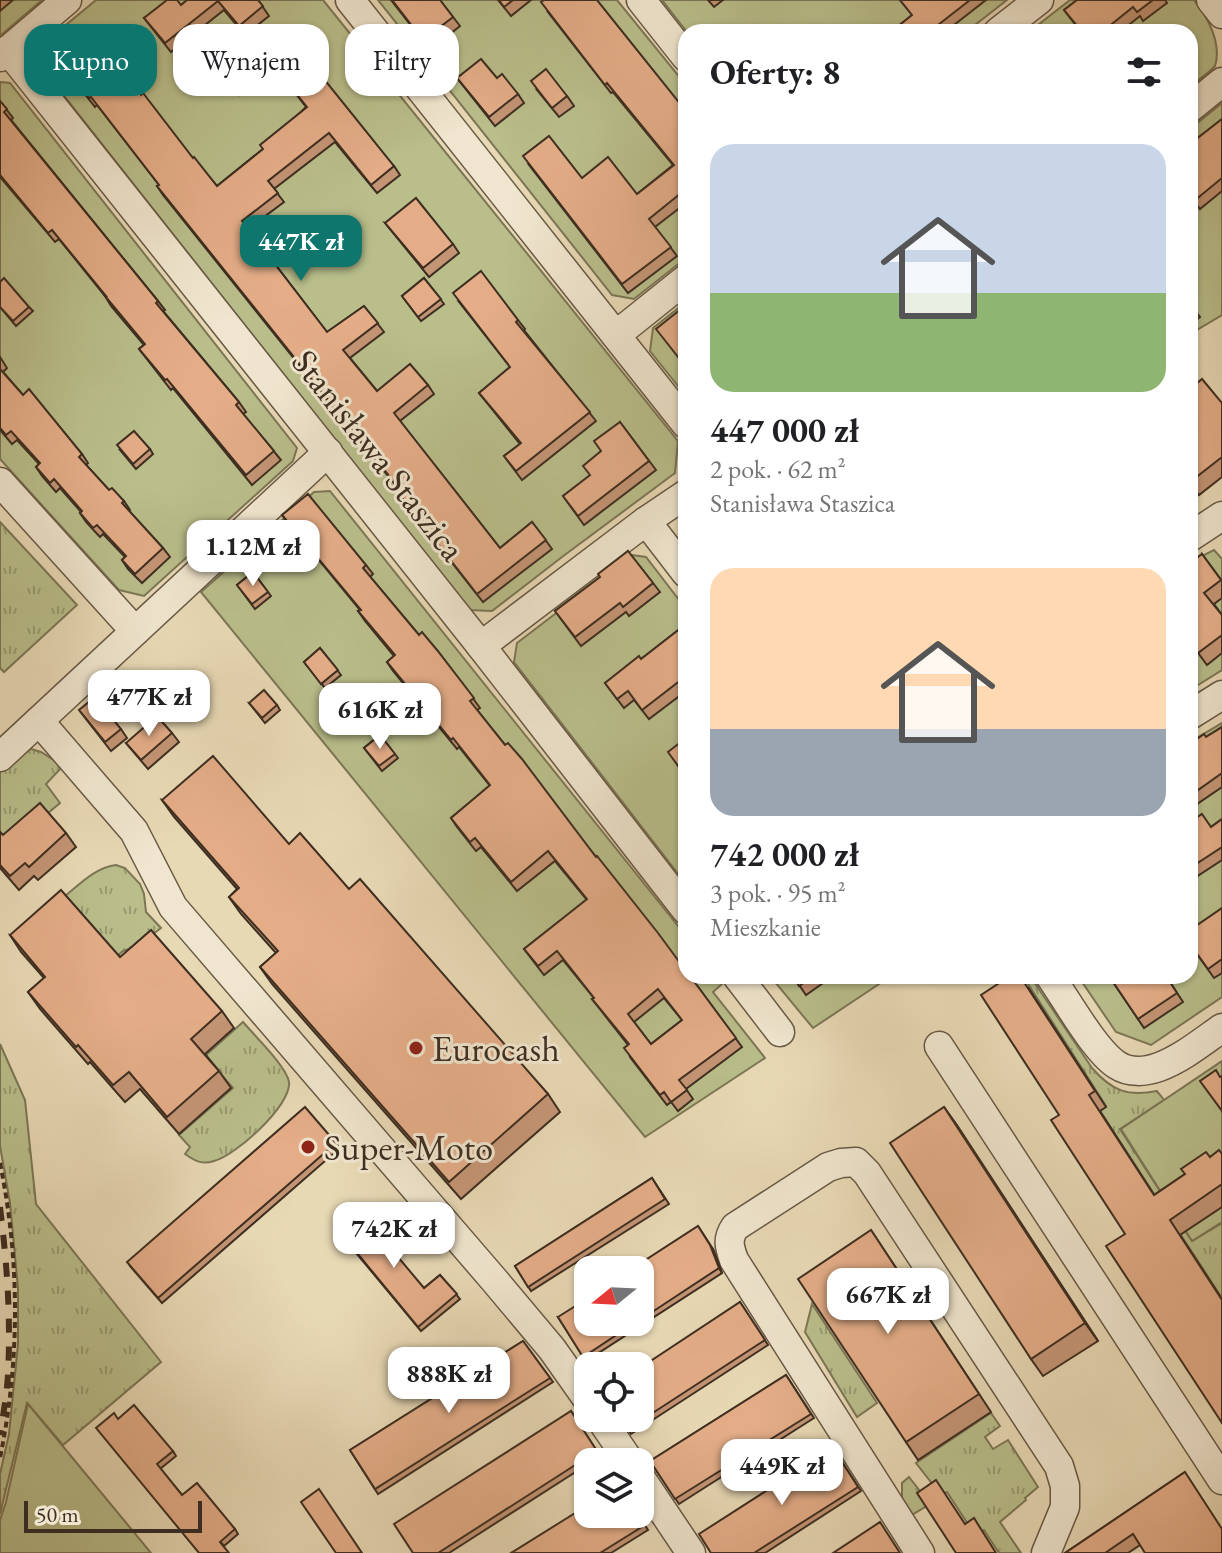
<!DOCTYPE html>
<html lang="pl">
<meta charset="utf-8">
<style>
body{margin:0;font-family:"EB Garamond",serif;background:#f6f6f6;color:#202124;height:100vh;display:flex;flex-direction:column;font-size:30px;white-space:nowrap}
*{box-sizing:border-box;margin:0}
p{font-size:26px;color:#757577}
.icon{flex:none;width:44px;height:44px;fill:none;stroke:currentColor;stroke-width:2;stroke-linecap:round;stroke-linejoin:round}
.map{position:relative;flex:1;overflow:hidden}
.sheet{position:absolute;left:678px;top:24px;width:520px;height:960px;display:flex;flex-direction:column;background:#fff;border-radius:24px;box-shadow:0 2px 6px #0004}
.sheet>*{flex:none}
.top-card{position:absolute;left:24px;top:24px;width:534px;height:72px;display:flex;gap:16px}
.needle{width:52px;rotate:252deg}
.controls{position:absolute;left:574px;top:1256px;display:grid;gap:16px}
.controls a{display:grid;place-items:center;width:80px;height:80px;border-radius:16px;background:#fff;box-shadow:0 2px 6px #0004;font-size:40px}
.scale{position:absolute;left:24px;bottom:20px;width:178px;box-sizing:border-box;padding-left:8px;border:4px solid #3e2e21;border-top:0;font-size:22px;line-height:28px;white-space:nowrap;color:#3e2e21;-webkit-text-stroke:6px #f0e6cf;paint-order:stroke}
.price{position:absolute;translate:-50% -68px;padding:0 18px;border-radius:16px;background:#fff;color:#222;font-size:26px;line-height:52px;filter:drop-shadow(0 2px 4px #0008)}
.price::after{content:'';position:absolute;left:50%;top:48px;width:24px;height:18px;margin-left:-12px;background:inherit;clip-path:polygon(0 0,100% 0,50% 100%)}
.price.on{background:#0f766e;color:#fff}
ul{padding:0;list-style:none}
li{display:grid;align-content:center;gap:16px;height:424px;padding:0 32px}
li span{display:grid;place-items:center;height:248px;border-radius:24px;color:#555}
li>.icon{margin-inline-start:auto}
span .icon{width:144px;height:144px;fill:#fffc;stroke-width:1}
li b{font-size:34px}
h2{display:flex;justify-content:space-between;align-items:center;height:96px;padding:0 32px;font-size:34px}
.pill{padding:0 28px;border-radius:24px;background:#fff;box-shadow:0 2px 6px #0004;font-size:28px;line-height:72px}
.pill.on{background:#0f766e;color:#fff}
.map>svg:first-child{display:block}
.grass{fill:url(#grass-tufts);stroke:#7c7656;stroke-width:2}
.garden{fill:#b9be8b;stroke:#7c7656;stroke-width:2}
.lines{fill:none;stroke-linecap:round;stroke-linejoin:round}
.minor-casing{stroke:#685946;stroke-width:31}
.path{stroke:#3e2e21;stroke-width:4;stroke-dasharray:6 4;stroke-linecap:butt}
.minor{stroke:#f0e6cf;stroke-width:28}
.rail{stroke:#3e2e21;stroke-width:6;stroke-dasharray:14 14;stroke-linecap:butt}
.wall{fill:#c49575;stroke:#3e2e21;stroke-width:2;fill-rule:evenodd}
.shaded-wall{fill:#a0795f;stroke:#3e2e21;stroke-width:2}
.building{fill:#e4ad88;stroke:#3e2e21;stroke-width:2;fill-rule:evenodd}
.poi-dot{fill:#8f2418;stroke:#f0e6cf;stroke-width:3}
.labels{text-anchor:middle;dominant-baseline:central;stroke-width:6;stroke-linejoin:round;paint-order:stroke}
.street-label{font-size:36px;fill:#3e2e21;stroke:#f0e6cf}
.poi-label{font-size:36px;fill:#3e2e21;stroke:#f0e6cf;text-anchor:start}
</style>
<div class="map">
<svg width="1222" height="1553" viewBox="0 0 1222 1553">
<defs>
<pattern id="grass-tufts" width="24" height="20" patternUnits="userSpaceOnUse" patternTransform="scale(2)"><rect width="24" height="20" fill="#b9be8b"/><path d="M3 7l-1-3M5 7V3M7 7l1-3M15 17l-1-3M17 17v-4M19 17l1-3" fill="none" stroke="#989b71"/></pattern>
</defs>
<rect width="100%" height="100%" fill="#e8d9b5"/>
<filter id="stains"><feTurbulence type="fractalNoise" baseFrequency=".0025" numOctaves="4"/><feColorMatrix values="0 0 0 0 .2 0 0 0 0 .09 0 0 0 0 .02 0 0 0 .5 -.17"/></filter>
<radialGradient id="worn" r=".72"><stop offset=".6" stop-color="#630" stop-opacity="0"/><stop offset="1" stop-color="#630" stop-opacity=".3"/></radialGradient>
<g class="grass">
<path d="M0 522 77 605 4 672 0 668Z"/>
<path d="M31 749 41 752 63 766 46 784 60 803 11 844 0 849V772L20 753Z"/>
<path d="M116 865 125 868 140 884 144 894 146 912 161 928 138 946 123 951 117 956 65 896C80 884 96 867 116 865Z"/>
<path d="M1023 976H1030L1092 1068C1112 1091 1128 1097 1157 1091L1164 1100 1120 1129 1192 1241 1222 1223V1298L1100 1111 1106 1106Z"/>
<path d="M243 1022C254 1035 287 1067 289 1082 292 1105 235 1156 214 1161 202 1165 195 1161 185 1154L190 1147 179 1135 233 1088 205 1056Z"/>
<path d="M0 1044 25 1100 36 1204 161 1362 63 1445 27 1403 0 1514V1474L9 1434 18 1344V1288L10 1203 0 1146Z"/>
<path d="M812 1304 877 1403 857 1417 805 1332Z"/>
<path d="M991 1413 1000 1426 985 1437 993 1449 1008 1440 1038 1487 1025 1498 1026 1500 1000 1522 1021 1553H999L984 1530 975 1535 947 1492 941 1495 916 1463Z"/>
<path d="M909 1477 930 1504 910 1516 902 1502V1483Z"/>
</g>
<g class="garden">
<path d="M0 0H42L0 36Z"/>
<path d="M96 0H323L678 441 675 473 562 557 492 611 469 610 43 69V44Z"/>
<path d="M378 0H617L686 85V258L634 299 612 295Z"/>
<path d="M662 0H1007L966 32H687Z"/>
<path d="M1070 0H1194C1208 17 1222 44 1215 66 1208 74 1198 80 1190 86V32H1029Z"/>
<path d="M0 82 10 83 297 448 293 461 144 596 119 590 0 459Z"/>
<path d="M1222 103V315L1190 334V129Z"/>
<path d="M686 302V396L650 351 653 328Z"/>
<path d="M330 491 686 936V976H718L723 983 713 992 765 1058 645 1137 201 592 314 492Z"/>
<path d="M1214 550 1222 559V670L1190 690V562Z"/>
<path d="M632 555 646 557 686 609V884L514 662 517 643Z"/>
<path d="M1222 723V997L1151 1045 1116 1032 1078 976H1190V742Z"/>
<path d="M770 976H891L813 1028Z"/>
<path d="M1222 1061V1222L1192 1241 1121 1129Z"/>
<path d="M28 1404 151 1553H0V1520L6 1502Z"/>
</g>
<g class="lines">
<defs>
<g id="minor">
<path d="M350 0 686 424"/>
<path d="M641 0 686 57"/>
<path d="M1211 0 1222 14"/>
<path d="M998 32 1039 0"/>
<path d="M8 50 481 646 686 910"/>
<path d="M0 57 67 0"/>
<path d="M1190 108 1222 82"/>
<path d="M616 335 686 279"/>
<path d="M0 482 135 631"/>
<path d="M646 521 686 573"/>
<path d="M1190 537 1222 516"/>
<path d="M481 646 646 521 686 494"/>
<path d="M1190 715 1222 695"/>
<path d="M39 721 134 831 173 907 495 1281 552 1349 588 1400"/>
<path d="M0 757 328 452"/>
<path d="M737 976 780 1032"/>
<path d="M1050 976C1066 999 1095 1051 1117 1065 1129 1073 1145 1072 1159 1067 1181 1059 1202 1042 1222 1028"/>
<path d="M939 1046 1222 1480"/>
<path d="M600 1418 630 1462"/>
<path d="M640 1477 691 1553"/>
<path d="M920 1553 734 1260C729 1246 727 1239 735 1227L828 1167 841 1163 856 1162 867 1173 1059 1466 1065 1486V1507L1046 1553"/>
</g>
</defs>
<use href="#minor" class="minor-casing"/>
<path class="path" d="M0 1163C20 1261 20 1361 0 1458"/>
<use href="#minor" class="minor"/>
<path class="rail" d="M0 1207C7 1263 11 1318 8 1374 7 1394 3 1415 0 1435"/>
</g>
<g class="wall">
<path d="M0 0H13L0 11Z"/>
<path d="M187 0H258L269 16 245 35 224 10 171 52 144 18 181 5Z"/>
<path d="M391 0H440L460 26 430 50Z"/>
<path d="M498 0H531L511 16Z"/>
<path d="M708 0H723L714 7Z"/>
<path d="M900 0H986L945 32H891L912 15Z"/>
<path d="M1077 0H1165L1167 3 1143 21 1140 16 1120 32H1081L1064 10Z"/>
<path d="M547 11 686 111V203L655 227 677 256 628 293 529 165 582 178 637 194 673 165 613 92 611 93Z"/>
<path d="M267 57 394 166 400 175 377 193 335 142 274 189 284 202 248 229 327 332 364 306 384 332 350 358 377 391 428 385 434 394 400 421 500 548 532 522 552 549 483 602 405 503 401 492 163 195 157 186 159 185 97 105 95 107 65 69 193 158 217 186 263 149 306 107Z"/>
<path d="M239 58 257 81 239 95 221 72Z"/>
<path d="M457 78H497L518 94 524 103 495 126Z"/>
<path d="M537 90 567 96 574 106 559 117Z"/>
<path d="M0 101 13 118 11 120 158 301 165 310 163 311 239 402 246 412 243 414 281 460 252 485 173 388 171 390 146 358 139 349 144 345 111 306 105 296 59 239 55 242 0 177Z"/>
<path d="M1222 119V191L1200 209 1195 203 1190 207V144Z"/>
<path d="M385 223 453 244 459 253 429 277Z"/>
<path d="M424 278 444 304 421 321 402 296Z"/>
<path d="M459 302 518 320 525 329 524 330 596 421 522 480 504 456 520 444 479 393 510 367Z"/>
<path d="M1190 304 1200 317 1190 325Z"/>
<path d="M0 307H29L33 311 16 326Z"/>
<path d="M0 357 7 368 3 372 23 395 82 454 88 463 86 465 109 490 124 501 130 510 129 511 163 548 170 557 142 583 128 569 122 560 125 557 103 534 100 537 86 522 80 513 81 512 60 488 56 492 42 476 36 467 39 464 17 440 12 444 0 430Z"/>
<path d="M1190 389 1222 403V477L1199 495 1190 484Z"/>
<path d="M620 422 656 470 584 525 563 496 590 476 601 451Z"/>
<path d="M150 449 153 454 136 469 120 450Z"/>
<path d="M282 515 366 565 373 574 370 577 419 635 437 650 480 708 477 710 596 857 690 976 742 1047 686 1089 693 1099 678 1111 671 1102 667 1105 630 1057 628 1045 599 1008 592 999 594 998 563 960 544 975 524 949 587 900 555 861 517 891 481 847 476 851 457 827 451 818 490 786 459 747 457 749 393 671 387 662 394 656 365 621 358 611 360 610ZM664 998 682 1020 651 1044 634 1022Z"/>
<path d="M628 551 660 592 629 616 626 612 581 646 555 611 600 577Z"/>
<path d="M1202 554 1222 581V598L1214 604 1222 615V653L1207 665 1190 642Z"/>
<path d="M253 572 271 596 255 609 237 585Z"/>
<path d="M686 624V691L649 719 634 700 624 708 605 683 641 659Z"/>
<path d="M320 648 341 675 325 688 304 662Z"/>
<path d="M249 703 277 705 280 710 265 723Z"/>
<path d="M79 710 121 729 127 738 111 751Z"/>
<path d="M1222 727V787L1197 804 1190 794 1206 737Z"/>
<path d="M172 733 179 742 148 769 126 743Z"/>
<path d="M380 735 398 758 382 771 364 748Z"/>
<path d="M162 800 289 844 349 889 548 1094 560 1112 461 1199 272 984 260 967 276 953 241 914 229 897 237 889 174 817Z"/>
<path d="M1222 819V860L1190 881V842Z"/>
<path d="M0 832 3 835 66 833 76 847 38 880 34 876 19 890 0 868Z"/>
<path d="M1222 909V973L1214 978 1190 944Z"/>
<path d="M10 935 120 957 222 1011 234 1028 205 1054 219 1071 231 1088 179 1134 140 1089 125 1102 90 1062 88 1064 40 1009 28 992 44 978 21 952Z"/>
<path d="M793 976H833L806 995Z"/>
<path d="M1109 976H1166L1183 1002 1144 1028Z"/>
<path d="M1028 987 1106 1107 1100 1111 1154 1195 1210 1157 1222 1154V1207L1180 1235 1222 1299V1423L1125 1234Z"/>
<path d="M944 1107 1098 1341 1043 1376 1031 1359Z"/>
<path d="M336 1143 340 1148 162 1303 130 1266Z"/>
<path d="M652 1178 669 1204 531 1291 515 1266Z"/>
<path d="M337 1230 424 1288 440 1275 460 1299 421 1331Z"/>
<path d="M871 1230 991 1412 918 1460 906 1442Z"/>
<path d="M713 1249 722 1273 586 1361 558 1317 588 1322H640V1270Z"/>
<path d="M740 1302 768 1345 631 1434 620 1418Z"/>
<path d="M523 1341 553 1382 378 1494 350 1450Z"/>
<path d="M786 1375 814 1418 679 1504 650 1461Z"/>
<path d="M571 1411 600 1456 591 1462H588V1464L449 1553H413Z"/>
<path d="M118 1419 173 1451 176 1456 160 1469 182 1495 235 1529 238 1534 224 1546Z"/>
<path d="M833 1448 861 1491 765 1553H711Z"/>
<path d="M1185 1472 1140 1545 1128 1553H1065Z"/>
<path d="M638 1514 648 1530 611 1553H511Z"/>
</g>
<g class="shaded-wall">
<path d="M944 1107 957 1125 1098 1341 1085 1323Z"/>
<path d="M698 1226 713 1249 722 1273 719 1268Z"/>
</g>
<g class="building">
<path d="M167 0H177L181 5 187 0H258L263 6 239 26 218 1 165 43 144 18Z"/>
<path d="M392 0H440L453 17 423 40Z"/>
<path d="M499 0H513L504 7Z"/>
<path d="M544 0H597L686 111V189L649 219 671 247 622 284 523 156 549 136 582 178 608 157 637 194 674 165 607 83 605 85 541 2Z"/>
<path d="M900 0H970L929 32H891L912 15Z"/>
<path d="M1077 0H1153L1137 12 1133 7 1102 32H1082L1064 10Z"/>
<path d="M93 34 141 95 143 93 193 158 194 157 217 186 263 149 260 145 307 107 267 57 291 38 394 166 371 185 329 133 268 181 278 193 242 221 327 332 364 306 378 323 343 350 377 391 410 364 428 385 394 413 500 548 532 522 546 540 477 594 399 494 402 492 157 186 159 185 91 97 89 98 59 61Z"/>
<path d="M239 58 254 76 236 91 221 72Z"/>
<path d="M481 59 497 78 502 74 518 94 489 117 457 78Z"/>
<path d="M546 69 567 96 552 108 531 81Z"/>
<path d="M0 101 7 109 4 112 158 301 156 303 239 402 236 405 274 451 246 475 167 379 165 380 139 349 145 344 105 296H106L52 230 48 233 0 175Z"/>
<path d="M1222 119V178L1194 201 1190 195V144Z"/>
<path d="M416 198 453 244 423 268 385 223Z"/>
<path d="M481 271 518 320 516 322 590 412 516 471 504 456 521 443 479 393 510 367 453 293Z"/>
<path d="M4 278 29 307 13 321 0 307V282Z"/>
<path d="M424 278 441 299 418 317 402 296Z"/>
<path d="M686 305V367L656 329Z"/>
<path d="M0 369 23 395 29 389 82 454 79 457 109 490 112 488 124 501 122 503 163 548 135 574 122 560 126 556 97 525 93 528 80 513 82 511 54 479 50 483 36 467 40 463 11 431 6 435 0 428Z"/>
<path d="M1202 379 1222 403V457L1190 482V389Z"/>
<path d="M620 422 649 461 578 516 563 496 590 475 583 466 601 451 594 441Z"/>
<path d="M134 431 150 449 133 464 117 445Z"/>
<path d="M308 494 366 565 363 568 419 635 422 632 437 650 474 698 470 701 505 745 508 743 522 759 596 857 597 856 658 933 686 971V976H690L736 1038 679 1080 687 1090 671 1102 664 1092 660 1095 624 1048 629 1044 592 999 594 998 557 951 538 966 524 949 587 899 548 851 511 882 475 838 470 842 451 818 490 785 453 738 451 740 387 662 395 655 358 611 361 610 282 515ZM658 989 682 1020 651 1044 628 1014Z"/>
<path d="M628 551 653 583 623 607 620 603 575 637 555 611 600 577 598 574Z"/>
<path d="M1202 554 1221 580 1204 593 1222 615V635L1198 653 1190 641V563Z"/>
<path d="M253 572 268 592 252 604 237 585Z"/>
<path d="M686 624V676L642 710 628 691 617 699 605 683 639 656 641 659Z"/>
<path d="M320 648 338 670 321 684 304 662Z"/>
<path d="M264 690 277 705 262 718 249 703Z"/>
<path d="M95 697 121 729 105 742 79 710Z"/>
<path d="M157 716 172 733 141 760 126 743Z"/>
<path d="M1222 727V773L1191 795 1190 744 1204 734 1206 737Z"/>
<path d="M380 735 395 754 379 766 364 748Z"/>
<path d="M686 738V777L668 752Z"/>
<path d="M213 756 289 844 300 833 349 889 360 879 548 1094 449 1182 260 967 278 951 229 897 239 888 162 800Z"/>
<path d="M40 803 66 833 29 867 25 863 10 876 0 865V832L3 835Z"/>
<path d="M1202 814 1211 827 1222 819V847L1190 868V842L1194 839 1190 833V822Z"/>
<path d="M61 890 120 957 151 930 222 1011 191 1039 219 1071 167 1117 129 1072 113 1085 78 1045 76 1047 28 992 45 977 10 935Z"/>
<path d="M1222 908V959L1208 969 1190 944V930Z"/>
<path d="M793 976H813L799 986Z"/>
<path d="M1010 976H1020L1095 1091 1089 1095 1154 1195 1185 1174 1181 1169 1206 1152 1210 1157 1219 1150 1222 1154V1184L1170 1220 1222 1300V1423L1106 1246 1125 1234 1051 1120 1059 1115 981 995Z"/>
<path d="M1109 976H1166L1177 993 1138 1019Z"/>
<path d="M1216 1070 1220 1077 1222 1076V1111L1200 1081Z"/>
<path d="M305 1107 336 1143 158 1298 127 1262Z"/>
<path d="M944 1107 1085 1323 1031 1359 890 1143Z"/>
<path d="M652 1178 665 1199 528 1287 515 1266Z"/>
<path d="M356 1207 424 1288 440 1275 457 1294 418 1327 334 1225Z"/>
<path d="M698 1226 710 1245 719 1268 640 1320V1270H630Z"/>
<path d="M871 1230 979 1394 906 1442 798 1279Z"/>
<path d="M588 1298V1322H636L583 1357 558 1317Z"/>
<path d="M740 1302 765 1340 628 1429 620 1418H640V1368Z"/>
<path d="M523 1341 550 1378 375 1489 350 1450Z"/>
<path d="M786 1375 811 1414 675 1499 650 1461Z"/>
<path d="M134 1405 173 1451 157 1464 182 1495 197 1483 235 1529 220 1542 229 1553H199L96 1428 114 1413 118 1419Z"/>
<path d="M571 1411 597 1451 438 1553H413L394 1524Z"/>
<path d="M833 1448 858 1487 754 1553H711L699 1534Z"/>
<path d="M1185 1472 1222 1529V1553H1145L1133 1534 1105 1553H1065Z"/>
<path d="M936 1480 965 1524 974 1518 996 1553H956L917 1493Z"/>
<path d="M319 1489 362 1553H336L301 1502Z"/>
<path d="M588 1505V1514H638L645 1525 600 1553H511Z"/>
<path d="M880 1522 900 1553H833Z"/>
</g>
<g class="poi-dot">
<circle cx="416" cy="1048" r="8"/>
<circle cx="308" cy="1147" r="8"/>
</g>
<g class="labels">
<g class="street-label">
<text transform="translate(379 455) rotate(52)">Stanisława Staszica</text>
</g>
<g class="poi-label">
<text x="432" y="1048">Eurocash</text>
<text x="324" y="1147">Super-Moto</text>
</g>
</g>
<rect width="100%" height="100%" filter="url(#stains)"/>
<rect width="100%" height="100%" fill="url(#worn)"/>
</svg>
<div class="controls">
<a><svg class="needle" viewBox="-14 -14 28 28"><path d="M0-13l5 13h-10z" fill="#e53935"/><path d="M0 13l5-13h-10z" fill="#757577"/></svg></a>
<a><svg class="icon" aria-label="locate" viewBox="0 0 24 24"><circle cx="12" cy="12" r="6"/><path d="M12 2v4M12 18v4M2 12h4M18 12h4"/></svg></a>
<a><svg class="icon" aria-label="layers" viewBox="0 0 24 24"><path d="M12 4l9 5-9 5-9-5zM3 14l9 5 9-5"/></svg></a>
</div>
<div class="scale">50 m</div>
<b class="price on" style="left:301px;top:283px">447K zł</b>
<b class="price" style="left:253px;top:588px">1.12M zł</b>
<b class="price" style="left:149px;top:738px">477K zł</b>
<b class="price" style="left:380px;top:751px">616K zł</b>
<b class="price" style="left:394px;top:1270px">742K zł</b>
<b class="price" style="left:888px;top:1336px">667K zł</b>
<b class="price" style="left:449px;top:1415px">888K zł</b>
<b class="price" style="left:782px;top:1507px">449K zł</b>
<div class="top-card">
<a class="pill on">Kupno</a>
<a class="pill">Wynajem</a>
<a class="pill">Filtry</a>
</div>
<section class="sheet">
<h2>Oferty: 8<svg class="icon" aria-label="filters" viewBox="0 0 24 24"><path d="M4 7h16M4 17h16"/><circle cx="9" cy="7" r="2"/><circle cx="15" cy="17" r="2"/></svg></h2>
<ul>
<li><span style="background:linear-gradient(#c9d6e8 60%,#8fb573 0)"><svg class="icon" aria-label="home" viewBox="0 0 24 24"><path d="M3 11l9-7 9 7M6 9v11h12V9"/></svg></span><div><b>447 000 zł</b><p>2 pok. · 62 m²</p><p>Stanisława Staszica</p></div></li>
<li><span style="background:linear-gradient(#ffd9b3 65%,#9aa5b1 0)"><svg class="icon" aria-label="home" viewBox="0 0 24 24"><path d="M3 11l9-7 9 7M6 9v11h12V9"/></svg></span><div><b>742 000 zł</b><p>3 pok. · 95 m²</p><p>Mieszkanie</p></div></li>
</ul>
</section>
</div>
